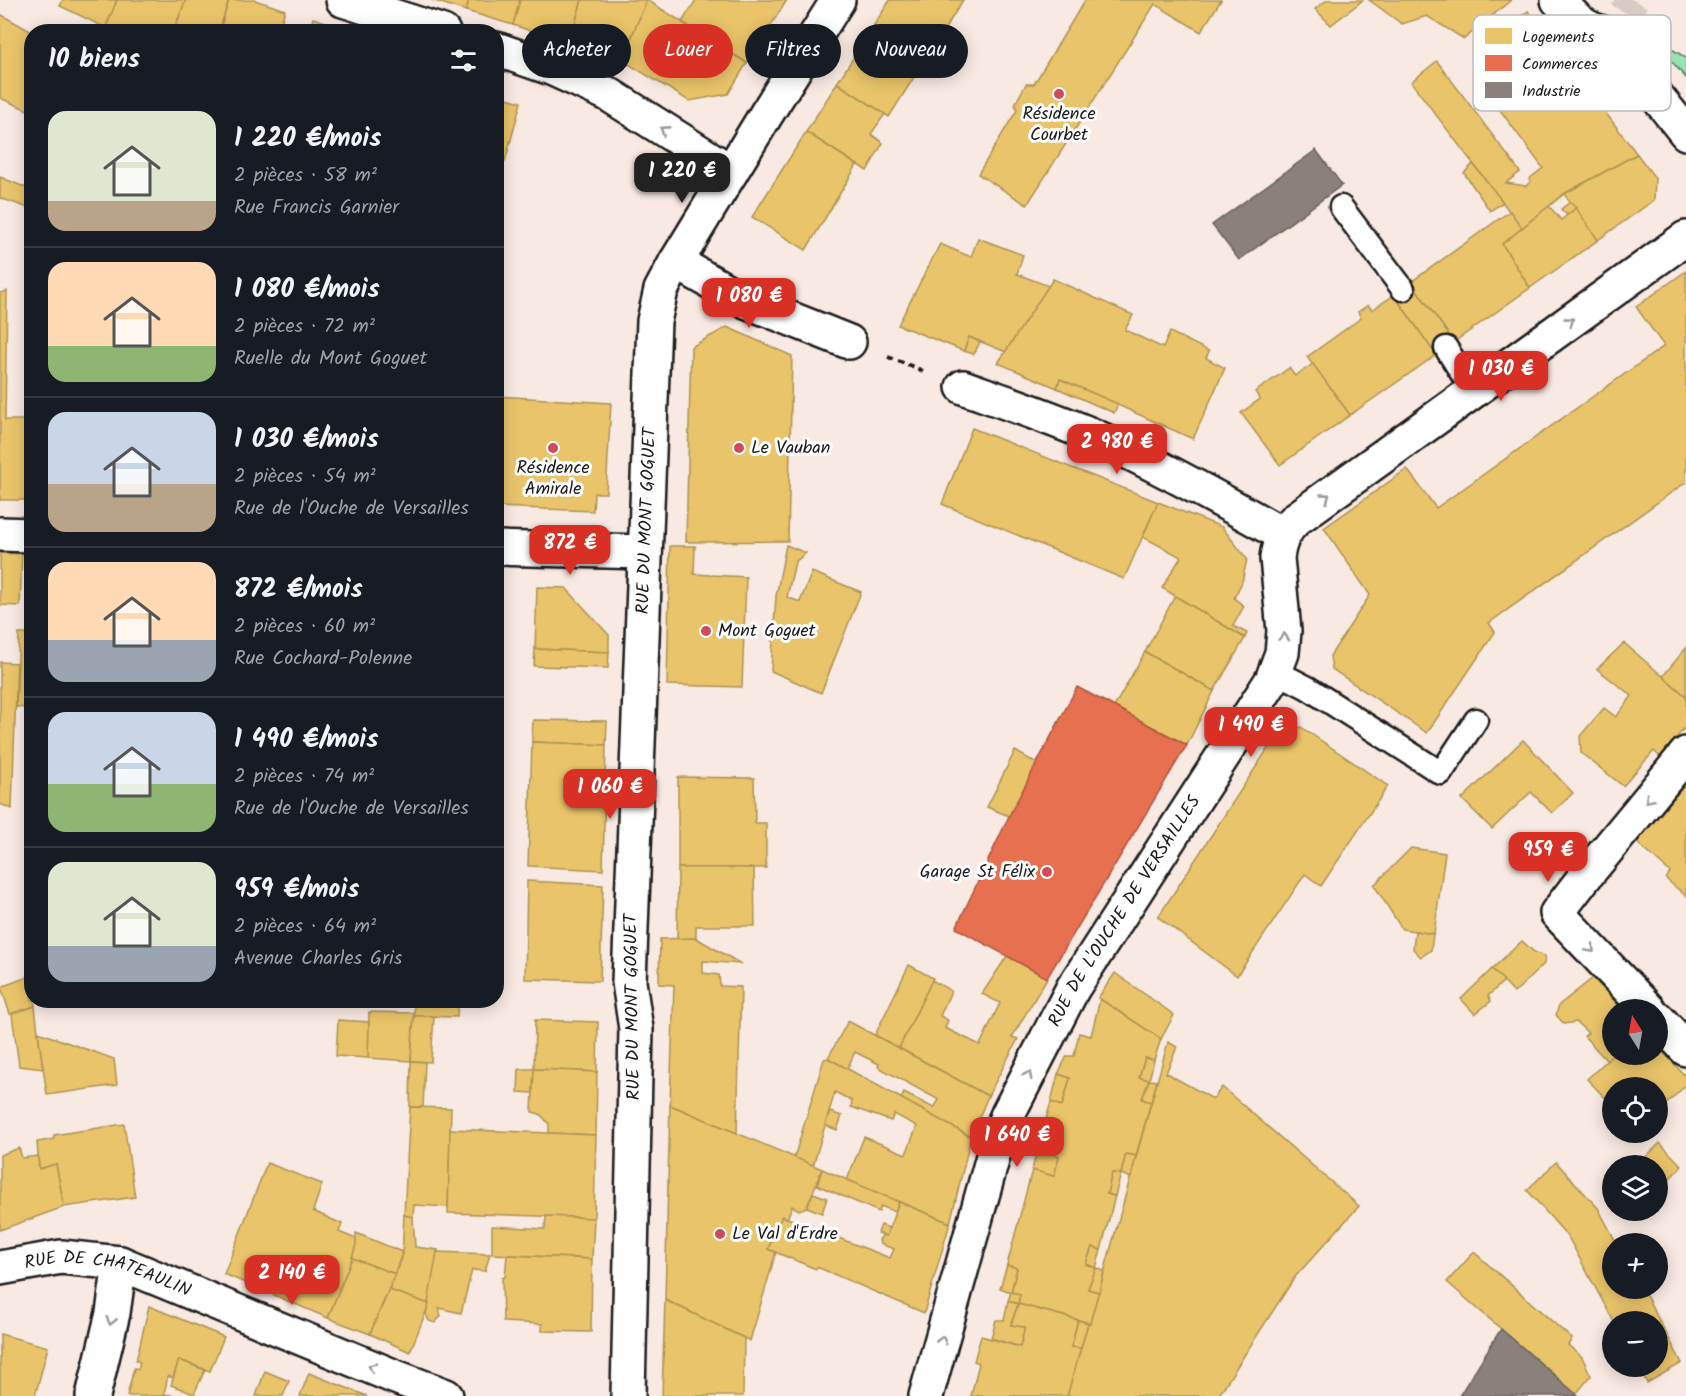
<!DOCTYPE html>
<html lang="fr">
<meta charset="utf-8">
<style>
body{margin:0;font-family:Kalam,sans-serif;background:#20242c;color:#f1f3f6;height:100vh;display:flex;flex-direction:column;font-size:22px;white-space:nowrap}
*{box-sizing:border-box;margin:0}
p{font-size:20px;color:#9ea1a6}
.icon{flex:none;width:33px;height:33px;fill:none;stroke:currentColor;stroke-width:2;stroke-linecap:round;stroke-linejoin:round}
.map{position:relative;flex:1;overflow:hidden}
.sheet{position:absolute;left:24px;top:24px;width:480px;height:984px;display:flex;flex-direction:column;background:#171b24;border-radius:24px;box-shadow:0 3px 15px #0003}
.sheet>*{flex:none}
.top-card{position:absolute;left:522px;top:24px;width:570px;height:54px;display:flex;gap:12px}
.needle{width:39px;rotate:349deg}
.buttons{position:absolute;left:1602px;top:999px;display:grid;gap:12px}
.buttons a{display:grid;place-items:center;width:66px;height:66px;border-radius:50%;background:#171b24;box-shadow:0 3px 15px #0003;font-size:30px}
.price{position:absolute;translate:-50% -51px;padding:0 14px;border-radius:12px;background:#d93025;color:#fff;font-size:20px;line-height:39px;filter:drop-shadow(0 2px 3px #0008)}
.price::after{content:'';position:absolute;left:50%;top:36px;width:18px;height:14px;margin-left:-9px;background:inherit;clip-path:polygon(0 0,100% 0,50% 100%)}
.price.active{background:#222;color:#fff}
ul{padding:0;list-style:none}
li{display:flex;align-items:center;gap:18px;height:150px;padding:0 24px}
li+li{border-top:2px solid #363941}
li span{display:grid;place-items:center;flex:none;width:168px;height:120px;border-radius:18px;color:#555}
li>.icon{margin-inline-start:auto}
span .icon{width:72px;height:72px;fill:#fffc;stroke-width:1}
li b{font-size:26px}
h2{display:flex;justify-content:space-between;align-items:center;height:72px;padding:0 24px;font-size:26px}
.tag{padding:0 21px;border-radius:27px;background:#171b24;box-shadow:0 3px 15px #0003;font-size:21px;line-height:54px}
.tag.active{background:#d93025;color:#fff}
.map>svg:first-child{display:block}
.green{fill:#99e3b2;stroke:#5a8067;stroke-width:1.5}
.homes{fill:#e9c46a;stroke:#ac9253;stroke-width:1.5}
.shops{fill:#e76f51;stroke:#aa5641;stroke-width:1.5}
.industry{fill:#8a817c;stroke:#69635f;stroke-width:1.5}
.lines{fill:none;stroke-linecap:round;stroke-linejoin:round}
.street-tunnel{stroke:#d8cac5;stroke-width:33;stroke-dasharray:33 16;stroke-linecap:butt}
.lane-casing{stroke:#1c1c1c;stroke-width:27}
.street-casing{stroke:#1c1c1c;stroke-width:38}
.path{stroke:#1c1c1c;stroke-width:4;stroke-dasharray:6 4.5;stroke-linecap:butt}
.lane{stroke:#fff;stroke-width:22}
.street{stroke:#fff;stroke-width:33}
.oneway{stroke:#999}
.poi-dot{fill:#d1495b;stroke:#fff;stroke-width:2}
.labels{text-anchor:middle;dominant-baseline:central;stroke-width:6;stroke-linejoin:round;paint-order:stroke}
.poi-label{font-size:18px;fill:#1c1c1c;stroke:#fff;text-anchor:start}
.street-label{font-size:18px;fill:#1c1c1c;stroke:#fff}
.key{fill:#fff;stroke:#bbb;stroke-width:1.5}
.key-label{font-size:16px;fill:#1c1c1c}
</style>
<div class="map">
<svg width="1686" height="1396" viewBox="0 0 1686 1396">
<rect width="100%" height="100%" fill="#f9e9e3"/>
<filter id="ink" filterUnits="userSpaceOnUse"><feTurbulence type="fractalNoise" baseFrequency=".0167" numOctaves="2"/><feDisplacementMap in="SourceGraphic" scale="12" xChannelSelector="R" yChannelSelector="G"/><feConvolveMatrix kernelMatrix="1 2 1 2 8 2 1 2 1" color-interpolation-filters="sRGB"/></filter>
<g filter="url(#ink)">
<path class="green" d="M1648 34 1686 58V78Z"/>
<g class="homes">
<path d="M63 0H117L106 28 60 6Z"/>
<path d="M117 0H186L173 32H104Z"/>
<path d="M186 0H229L219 32H173Z"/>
<path d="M229 0H255L285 10 278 32H219Z"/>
<path d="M432 0H469L466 11Z"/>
<path d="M469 0H520L513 25 466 11Z"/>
<path d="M520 0H582L569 44 513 25Z"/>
<path d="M582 0H647L622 60 569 44Z"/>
<path d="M647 0 747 63 728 94 689 101 622 60Z"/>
<path d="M696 0H787L747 63 682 22Z"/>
<path d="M890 0H963L943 32 944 38 935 54 928 55 889 117 837 83Z"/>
<path d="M1085 0H1221L1201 32 1155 4 1027 205 978 174 1017 110 1015 104 1026 84H1034Z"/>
<path d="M1327 0H1363L1331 25 1315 9Z"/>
<path d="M1369 0H1511L1464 39 1427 16 1402 24Z"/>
<path d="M1528 11 1637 154 1564 194 1522 228 1411 82 1437 61 1520 172 1506 183 1526 186 1531 181 1529 179 1543 168 1474 75 1504 53 1493 37Z"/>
<path d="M0 14 32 32V107L30 111 0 98Z"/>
<path d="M313 18 357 32H309Z"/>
<path d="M837 83 885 114 871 134 883 143 867 171 806 132Z"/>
<path d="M496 95 521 102 505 162 496 160Z"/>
<path d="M806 132 857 165 806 250 752 217Z"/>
<path d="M1637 154 1655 178 1654 200 1598 240 1564 194Z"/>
<path d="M1473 164 1503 202 1490 211 1464 173Z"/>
<path d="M0 177 32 190 31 209 0 198Z"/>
<path d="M1570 202 1576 208 1567 215 1561 209Z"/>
<path d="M1549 206 1561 220 1576 208 1598 240 1530 288 1502 244Z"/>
<path d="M1510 211 1522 228 1502 244 1530 288 1454 342 1411 282Z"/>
<path d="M978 238 1023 255 1017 274 1049 286 1006 352 969 337 964 351 898 325 940 244 971 257Z"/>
<path d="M1686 271V482L1489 623 1495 632 1427 733 1332 669 1330 656 1370 595 1324 528 1407 469 1436 508 1664 346 1636 307Z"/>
<path d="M1053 279 1133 315 1125 330 1163 348 1170 332 1209 351 1206 358 1225 368 1193 439 1060 379 1057 388 998 363Z"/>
<path d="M1411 282 1454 342 1436 355 1394 295Z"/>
<path d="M7 291 5 420H32V500H0V293Z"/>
<path d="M1394 295 1436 355 1350 415 1307 357 1361 318 1358 312 1368 305 1372 310Z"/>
<path d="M727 327 792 356 788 541 686 542 691 347Z"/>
<path d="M969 337 980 342 974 354 964 351Z"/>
<path d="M1313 364 1350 415 1280 465 1241 413 1260 399 1255 392 1289 368 1295 376Z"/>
<path d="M1060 379 1118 404 1114 413 1057 388Z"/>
<path d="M496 396 611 403 606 493H594L593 511 496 507Z"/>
<path d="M972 428 1158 502 1124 579 942 504Z"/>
<path d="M1158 502 1222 527 1247 559 1242 582 1234 598 1244 606 1233 626 1247 633 1245 638 1162 588 1181 557 1143 537Z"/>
<path d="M786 545 806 553 795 562 787 597 800 602 812 572 861 592 821 693 771 671 776 596Z"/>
<path d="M670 546H695L694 574 746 577 742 687 667 685Z"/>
<path d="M0 553 22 554 20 606 0 605Z"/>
<path d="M537 587 566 588 609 635V652L535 649Z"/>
<path d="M1175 596 1245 638 1214 691 1145 652Z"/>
<path d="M19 634H32V701H25V708L16 707Z"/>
<path d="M1624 643 1686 696V726L1660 757 1654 751 1623 786 1581 753 1580 736 1604 708 1616 717 1632 696 1597 669Z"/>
<path d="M1686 648V696L1663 676Z"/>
<path d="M535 649 609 652 608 668 534 666Z"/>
<path d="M1145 652 1214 691 1187 745 1114 707Z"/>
<path d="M0 662 17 663 12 809 0 804Z"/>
<path d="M533 720 607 721 606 745 532 742Z"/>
<path d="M1301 727 1388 786 1321 886 1305 874 1237 976 1158 917 1280 730Z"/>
<path d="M1523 740 1573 793 1552 813 1531 792 1492 829 1462 799Z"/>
<path d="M532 742 606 745 603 870 528 866Z"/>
<path d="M1015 751 1038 764 1009 816 987 807Z"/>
<path d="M678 777 754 778 755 823H766V868H678Z"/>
<path d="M1686 783V896L1666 879 1670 872 1636 842Z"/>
<path d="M1411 848 1445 853 1434 934 1402 929 1374 885Z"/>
<path d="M678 868H754L755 926H696V938L677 939Z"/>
<path d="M527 881 603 885 600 981 525 979Z"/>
<path d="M1415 931 1433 934 1431 950 1421 957 1413 949Z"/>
<path d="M696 938 741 964 703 961V973L719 975 720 986 741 987 737 1133 670 1105 674 985 659 984 660 939Z"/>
<path d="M1522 941 1534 952 1545 956 1544 964 1514 993 1492 969Z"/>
<path d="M1007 956 1047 978 1012 1037 1018 1039 988 1096 899 1048 932 980 951 991 940 1016 948 1020 945 1028 980 1045 1000 1003 982 994Z"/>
<path d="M909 965 933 978 899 1048 875 1035Z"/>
<path d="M1492 969 1504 981 1488 996 1491 1001 1475 1014 1461 999Z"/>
<path d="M1115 973 1174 1015 1161 1039 1098 998Z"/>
<path d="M30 976 32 1000H34L35 1006 10 1014 1 987Z"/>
<path d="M1593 978 1623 1010H1612V1054H1614L1607 1061 1584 1036 1588 1033 1576 1022 1564 1024 1556 1015 1559 1005Z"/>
<path d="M1100 999 1161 1039 1154 1060 1145 1058 1139 1077 1149 1080 1142 1099 1151 1102 1136 1156 1126 1154 1121 1174 1112 1173 1107 1194 1115 1196 1101 1250 1092 1247 1086 1264 1096 1268 1088 1289 1099 1292 1090 1323 1018 1304 1020 1294 1011 1292 1017 1268 1007 1265 1032 1170 1054 1176 1059 1156 1037 1150 1051 1102 1062 1106 1070 1078 1058 1074 1067 1056H1074L1079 1033 1091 1036Z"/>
<path d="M414 1000H458L457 1017 414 1016Z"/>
<path d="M35 1006 38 1032 43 1069 19 1066 12 1014Z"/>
<path d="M369 1012 414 1013 411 1061 368 1058Z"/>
<path d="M414 1016H434L431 1062 411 1061Z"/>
<path d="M338 1020 369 1022 368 1058 336 1056Z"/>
<path d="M535 1020 598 1022 597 1072 534 1069Z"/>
<path d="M848 1021 988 1096 971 1137 901 1099 904 1093 934 1108 939 1100 878 1067 879 1064 855 1052 847 1069 828 1058Z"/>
<path d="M38 1032 114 1059 117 1085 47 1095Z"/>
<path d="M1168 1042 1177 1047 1166 1073 1213 1099 1222 1087 1359 1206 1295 1277 1218 1396H1067L1088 1323H1090Z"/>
<path d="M1658 1046 1686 1077V1085L1658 1112V1088H1612V1105L1587 1079 1614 1054H1658Z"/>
<path d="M828 1058 971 1137 950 1223 847 1180 864 1137 906 1154 917 1126 894 1114 891 1121 851 1107 852 1101 835 1092 813 1166 794 1158 824 1059Z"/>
<path d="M1145 1058 1154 1060 1149 1080 1139 1077Z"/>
<path d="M411 1061 425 1062 423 1107H410Z"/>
<path d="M519 1069H534L533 1093 518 1092Z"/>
<path d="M534 1069 597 1072 596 1135 549 1133V1124L540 1114 532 1112Z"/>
<path d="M1058 1074 1070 1078 1062 1106 1051 1102Z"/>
<path d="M1149 1080 1157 1081 1151 1102 1142 1099Z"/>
<path d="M670 1105 822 1169 807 1207 799 1210 792 1206 787 1219 782 1216 768 1249 776 1252 750 1341 665 1300Z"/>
<path d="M410 1107 451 1108 448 1207 414 1205 413 1217 404 1215Z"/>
<path d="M830 1112 842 1116 837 1130 825 1125Z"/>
<path d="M124 1124 135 1197 64 1207 56 1164 39 1169 37 1142 54 1139V1135Z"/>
<path d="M450 1129 596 1135 594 1218 448 1213Z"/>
<path d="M1660 1143 1682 1166 1658 1190V1166H1636Z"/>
<path d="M19 1148 22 1158 38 1156 39 1169 56 1164 64 1207 0 1230V1155Z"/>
<path d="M1037 1150 1059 1156 1054 1176 1032 1170Z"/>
<path d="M1126 1154 1136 1156 1131 1178 1121 1174Z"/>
<path d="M1556 1162 1598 1208 1617 1244H1612V1288H1642L1682 1363 1647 1383 1638 1366H1658V1322H1614L1568 1237 1527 1190Z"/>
<path d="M267 1163 322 1184 313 1211 342 1224 339 1232 356 1239V1245L352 1258 328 1318 224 1274Z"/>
<path d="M822 1169 899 1202 895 1212 881 1206 879 1212 817 1185Z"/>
<path d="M1112 1173 1121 1174 1115 1196 1107 1194Z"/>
<path d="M813 1193 827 1198 822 1213 807 1207Z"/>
<path d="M899 1202 950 1223 924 1313 817 1267 816 1269 768 1249 782 1216 890 1258 894 1249 880 1244 879 1240 883 1235 886 1236Z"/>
<path d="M404 1215 413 1217 415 1247 438 1250 429 1304 389 1290 402 1256Z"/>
<path d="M546 1216 594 1218 592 1259 492 1254V1226L545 1229Z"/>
<path d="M881 1225 889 1228 886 1236 878 1233Z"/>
<path d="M356 1233 402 1252 395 1274 352 1258 356 1245Z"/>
<path d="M1092 1247 1101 1250 1096 1268 1086 1264Z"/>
<path d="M437 1252 490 1254 485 1271 472 1270 461 1313 439 1308 441 1316 435 1323 429 1321 426 1314Z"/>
<path d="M1474 1252 1572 1339 1568 1345 1582 1357 1591 1376 1576 1394 1447 1282Z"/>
<path d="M507 1255 592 1259 591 1332 542 1331V1324L503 1322 502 1278 505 1277Z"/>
<path d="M352 1258 395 1274 370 1334 328 1318Z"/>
<path d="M1007 1265 1017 1268 1011 1292 1000 1288Z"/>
<path d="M1096 1268 1104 1271 1099 1292 1088 1289Z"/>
<path d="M389 1290 429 1304 410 1352 370 1334Z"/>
<path d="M1011 1292 1020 1294 1018 1304 1008 1301Z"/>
<path d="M665 1300 744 1338 743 1396H662Z"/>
<path d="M1008 1301 1018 1304 1011 1325 1025 1327 1020 1347 991 1338 996 1320H1004Z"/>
<path d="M1018 1304 1078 1320 1071 1347 1081 1348 1067 1396H971L979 1363 974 1361 981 1336 1020 1347 1025 1327 1011 1325Z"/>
<path d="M149 1306 224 1337 210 1371 179 1360 173 1378 168 1376 164 1394 171 1395V1396H127L134 1368 138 1369 140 1362 136 1361Z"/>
<path d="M1078 1320 1088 1323 1081 1348 1071 1347Z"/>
<path d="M0 1334 48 1347 35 1396H0Z"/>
<path d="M179 1360 205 1370 194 1394 171 1385Z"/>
<path d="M265 1371 289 1381 283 1396H256Z"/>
<path d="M309 1373 367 1396H300Z"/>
</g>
<path class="shops" d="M1077 687 1187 745 1047 978 956 928 1009 816Z"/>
<g class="industry">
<path d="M1316 150 1342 185 1239 260 1212 225Z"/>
<path d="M1501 1329 1576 1394 1579 1396H1459Z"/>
</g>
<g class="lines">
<path class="street-tunnel" d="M1626 13 1633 0"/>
<defs>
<g id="lane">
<path d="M1341 207 1403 289"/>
<path d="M1446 348 1473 391"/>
<path d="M1275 671 1308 688 1441 773 1476 720"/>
</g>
<g id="street">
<path d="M343 0 443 32"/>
<path d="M1558 0C1581 25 1585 30 1619 37L1622 50 1627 59 1686 133"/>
<path d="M496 49 551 68 608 94 731 172"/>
<path d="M676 262 741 299 849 342"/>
<path d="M963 387C1011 404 1059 420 1105 441 1165 469 1225 502 1283 535"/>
<path d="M0 534 32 535"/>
<path d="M496 548 645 552"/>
<path d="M1649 1010 1557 913 1583 879 1686 754"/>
<path d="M1658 1019 1686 1049"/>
<path id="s1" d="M0 1268 61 1257 120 1263 393 1376 446 1396"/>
<path d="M93 1396 113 1313 120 1263"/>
<path id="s2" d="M628 1396 636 1029 629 982 654 321 661 290 676 262 767 113 838 0"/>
<path id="s3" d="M926 1396 999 1135 1008 1114 1073 988 1272 680 1282 653 1284 631 1277 558C1279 542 1284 530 1296 519L1686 238"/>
</g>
</defs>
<use href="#lane" class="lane-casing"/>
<use href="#street" class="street-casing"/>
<path class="path" d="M888 357 926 372"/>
<use href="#lane" class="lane"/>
<use href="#street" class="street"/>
</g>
<defs><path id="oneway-chevron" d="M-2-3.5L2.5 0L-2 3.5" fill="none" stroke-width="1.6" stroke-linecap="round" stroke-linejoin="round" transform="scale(1.5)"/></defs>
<g class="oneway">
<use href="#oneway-chevron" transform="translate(664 130) rotate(-147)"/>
<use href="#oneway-chevron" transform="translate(1570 321) rotate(-36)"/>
<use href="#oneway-chevron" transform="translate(1326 497) rotate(-36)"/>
<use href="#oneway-chevron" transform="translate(1284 637) rotate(-87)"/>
<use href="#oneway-chevron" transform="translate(1649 799) rotate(129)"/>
<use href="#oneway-chevron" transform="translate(1591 949) rotate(47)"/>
<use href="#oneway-chevron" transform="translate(1028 1075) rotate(-63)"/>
<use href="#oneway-chevron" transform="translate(111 1321) rotate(103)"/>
<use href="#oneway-chevron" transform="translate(942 1340) rotate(-74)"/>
<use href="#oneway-chevron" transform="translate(372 1367) rotate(-157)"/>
</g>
</g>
<g class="poi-dot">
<circle cx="1059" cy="94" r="6"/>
<circle cx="553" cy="448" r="6"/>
<circle cx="739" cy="448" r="6"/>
<circle cx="706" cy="631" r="6"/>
<circle cx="1047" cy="872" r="6"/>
<circle cx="720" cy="1234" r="6"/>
</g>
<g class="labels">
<g class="poi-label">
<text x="1059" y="114" text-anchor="middle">Résidence<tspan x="1059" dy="21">Courbet</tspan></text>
<text x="751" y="448">Le Vauban</text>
<text x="553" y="468" text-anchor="middle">Résidence<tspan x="553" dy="21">Amirale</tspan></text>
<text x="718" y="631">Mont Goguet</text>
<text x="1035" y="872" text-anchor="end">Garage St Félix</text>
<text x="732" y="1234">Le Val d'Erdre</text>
</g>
<g class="street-label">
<text stroke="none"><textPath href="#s2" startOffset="876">RUE DU MONT GOGUET</textPath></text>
<text stroke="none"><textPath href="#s3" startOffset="528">RUE DE L'OUCHE DE VERSAILLES</textPath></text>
<text transform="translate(633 1007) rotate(-91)">RUE DU MONT GOGUET</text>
<text stroke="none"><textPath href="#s1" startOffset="111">RUE DE CHATEAULIN</textPath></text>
</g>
</g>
<rect x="1473" y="15" width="198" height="96" rx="9" class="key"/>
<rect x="1485" y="28" width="27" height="16" fill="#e9c46a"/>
<rect x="1485" y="55" width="27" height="16" fill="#e76f51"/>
<rect x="1485" y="82" width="27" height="16" fill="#8a817c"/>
<g class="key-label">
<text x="1522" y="42">Logements</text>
<text x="1522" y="69">Commerces</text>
<text x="1522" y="96">Industrie</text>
</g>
</svg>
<div class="buttons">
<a><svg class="needle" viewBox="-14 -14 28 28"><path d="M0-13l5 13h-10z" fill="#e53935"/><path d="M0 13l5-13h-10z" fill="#9ea1a6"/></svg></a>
<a><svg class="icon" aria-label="locate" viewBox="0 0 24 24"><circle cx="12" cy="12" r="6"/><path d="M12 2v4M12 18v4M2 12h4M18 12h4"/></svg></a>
<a><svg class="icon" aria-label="layers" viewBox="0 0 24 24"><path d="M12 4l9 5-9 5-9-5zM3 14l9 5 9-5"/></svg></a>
<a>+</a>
<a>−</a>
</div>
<b class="price active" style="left:682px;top:204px">1 220 €</b>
<b class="price" style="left:749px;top:329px">1 080 €</b>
<b class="price" style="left:1501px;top:402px">1 030 €</b>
<b class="price" style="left:1117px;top:475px">2 980 €</b>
<b class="price" style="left:570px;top:576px">872 €</b>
<b class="price" style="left:1251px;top:758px">1 490 €</b>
<b class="price" style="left:610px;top:820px">1 060 €</b>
<b class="price" style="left:1548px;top:883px">959 €</b>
<b class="price" style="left:1017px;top:1168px">1 640 €</b>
<b class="price" style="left:292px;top:1306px">2 140 €</b>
<div class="top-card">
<a class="tag">Acheter</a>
<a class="tag active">Louer</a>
<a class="tag">Filtres</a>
<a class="tag">Nouveau</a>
</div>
<section class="sheet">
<h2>10 biens<svg class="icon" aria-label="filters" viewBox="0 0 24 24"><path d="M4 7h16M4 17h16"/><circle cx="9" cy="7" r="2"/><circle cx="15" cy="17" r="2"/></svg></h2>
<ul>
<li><span style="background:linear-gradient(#dfe7d0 75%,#b9a48a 0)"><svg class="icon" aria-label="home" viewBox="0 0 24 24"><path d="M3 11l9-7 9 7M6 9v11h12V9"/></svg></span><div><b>1 220 €/mois</b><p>2 pièces · 58 m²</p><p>Rue Francis Garnier</p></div></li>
<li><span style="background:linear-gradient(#ffd9b3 70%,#8fb573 0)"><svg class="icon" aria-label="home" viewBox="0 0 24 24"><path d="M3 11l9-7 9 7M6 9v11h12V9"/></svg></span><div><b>1 080 €/mois</b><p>2 pièces · 72 m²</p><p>Ruelle du Mont Goguet</p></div></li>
<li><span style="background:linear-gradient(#c9d6e8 60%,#b9a48a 0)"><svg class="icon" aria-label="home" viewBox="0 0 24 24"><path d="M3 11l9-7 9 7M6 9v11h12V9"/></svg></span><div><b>1 030 €/mois</b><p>2 pièces · 54 m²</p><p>Rue de l'Ouche de Versailles</p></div></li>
<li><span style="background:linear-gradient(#ffd9b3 65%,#9aa5b1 0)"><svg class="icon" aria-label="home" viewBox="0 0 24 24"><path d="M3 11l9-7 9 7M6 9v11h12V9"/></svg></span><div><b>872 €/mois</b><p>2 pièces · 60 m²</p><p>Rue Cochard-Polenne</p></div></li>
<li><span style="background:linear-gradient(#c9d6e8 60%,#8fb573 0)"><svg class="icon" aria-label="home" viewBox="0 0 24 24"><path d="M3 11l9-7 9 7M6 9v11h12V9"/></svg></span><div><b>1 490 €/mois</b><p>2 pièces · 74 m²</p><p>Rue de l'Ouche de Versailles</p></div></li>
<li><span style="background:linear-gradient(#dfe7d0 70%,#9aa5b1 0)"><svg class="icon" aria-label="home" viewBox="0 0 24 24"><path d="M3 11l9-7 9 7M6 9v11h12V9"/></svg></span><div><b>959 €/mois</b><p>2 pièces · 64 m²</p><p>Avenue Charles Gris</p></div></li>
</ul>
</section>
</div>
